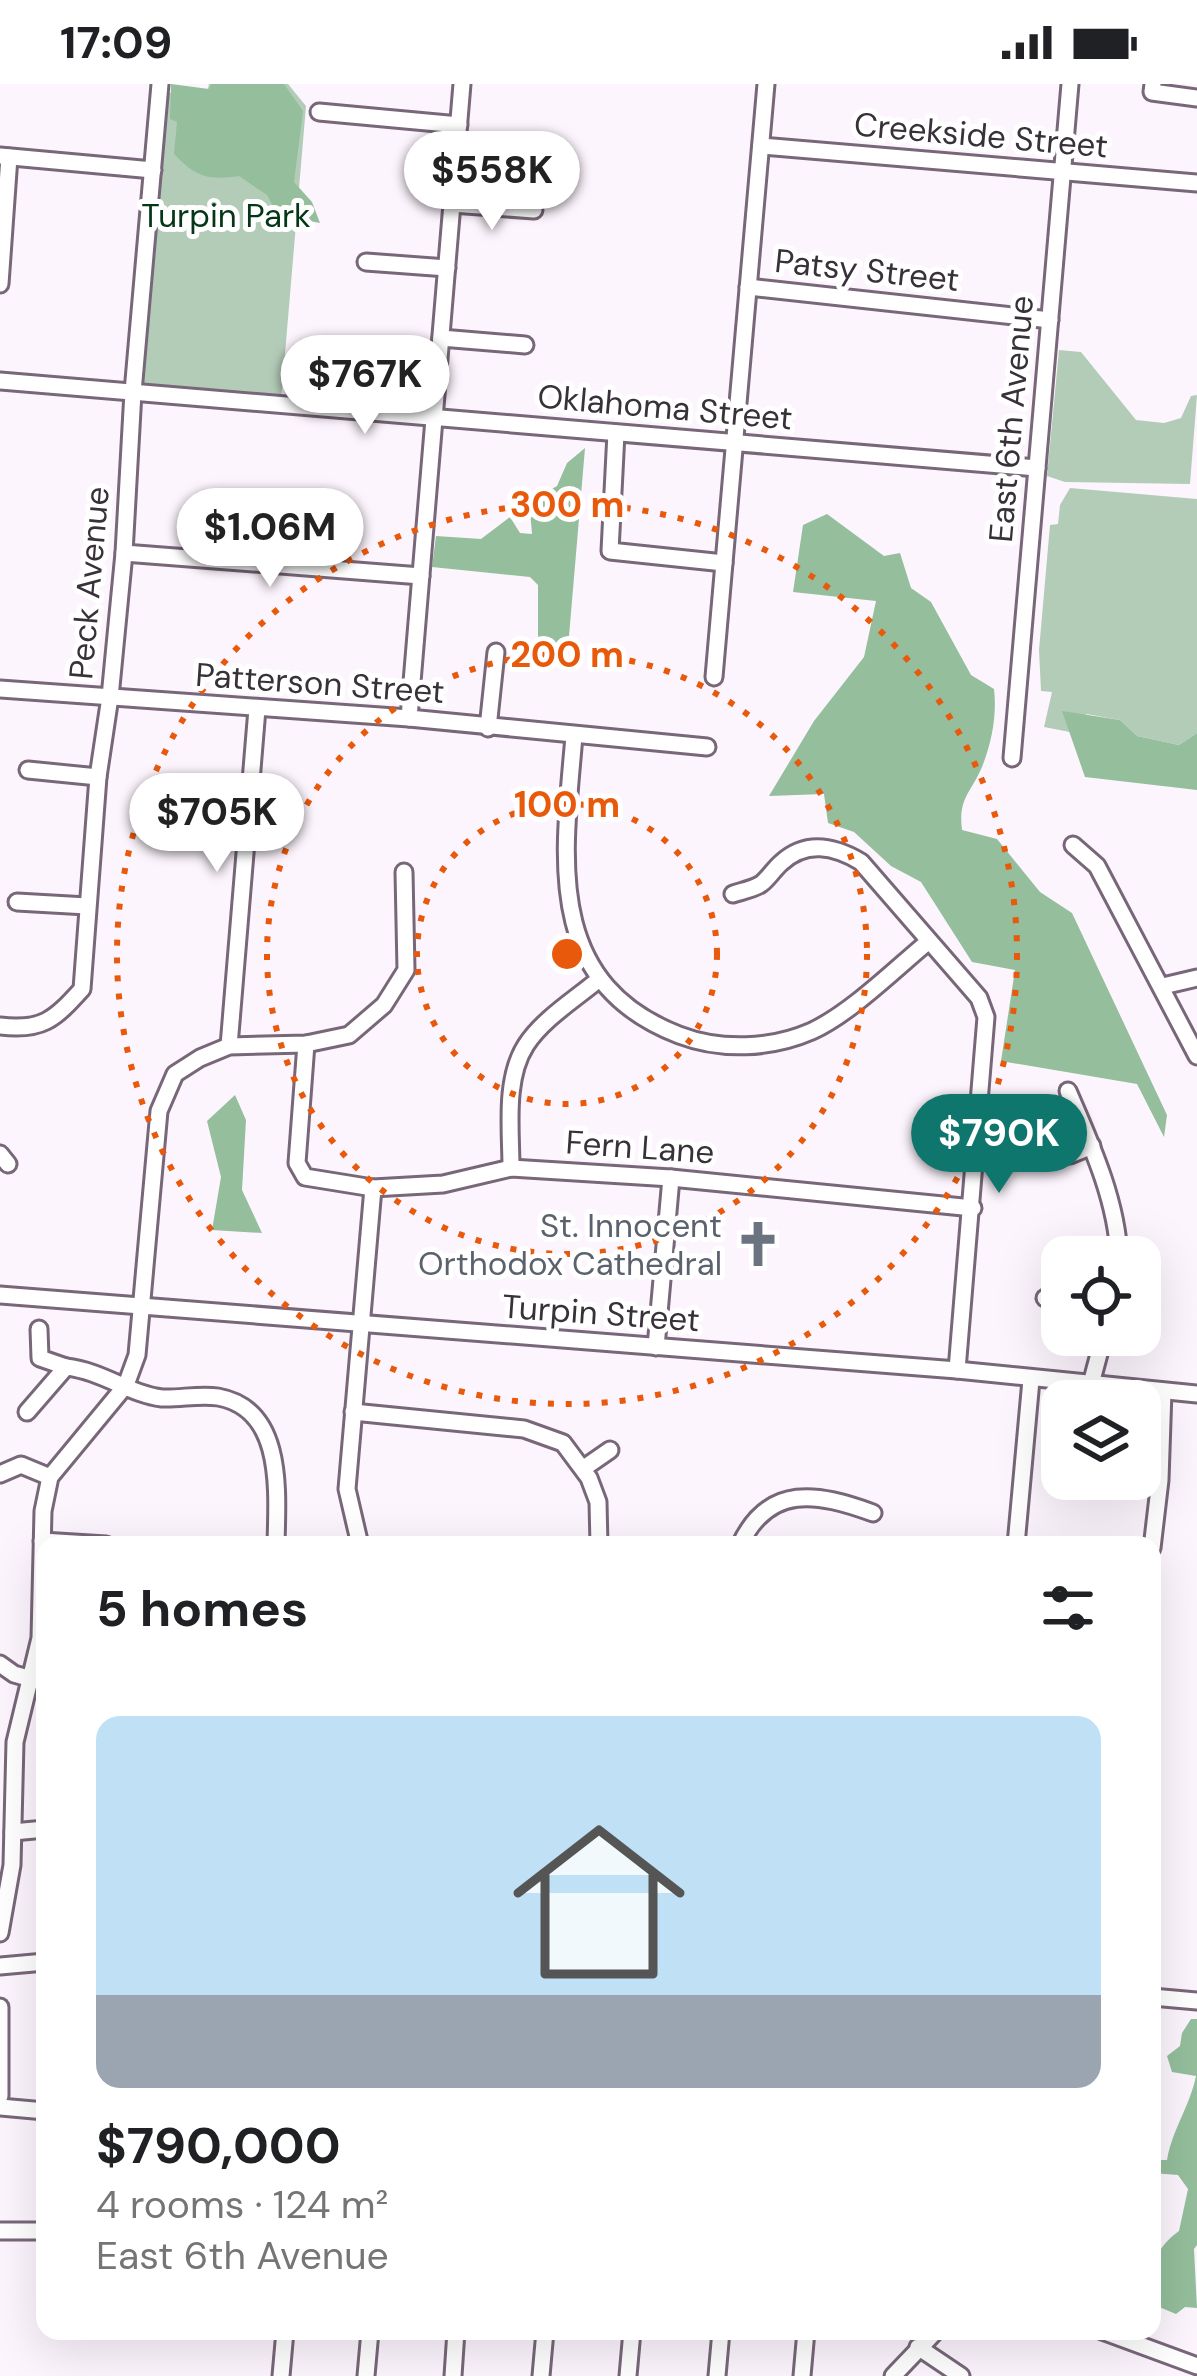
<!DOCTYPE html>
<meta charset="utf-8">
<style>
body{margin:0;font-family:"DM Sans",sans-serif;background:#f6f6f6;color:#202124;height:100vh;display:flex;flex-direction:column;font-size:45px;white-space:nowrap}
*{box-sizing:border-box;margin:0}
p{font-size:39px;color:#757577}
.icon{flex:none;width:66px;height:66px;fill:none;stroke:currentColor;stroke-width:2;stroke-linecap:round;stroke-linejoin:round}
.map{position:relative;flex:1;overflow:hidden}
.drawer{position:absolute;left:36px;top:1452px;width:1125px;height:804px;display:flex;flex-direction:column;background:#fff;border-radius:24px;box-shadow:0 12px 48px #0002}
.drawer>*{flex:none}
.fabs{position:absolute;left:1041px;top:1152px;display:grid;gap:24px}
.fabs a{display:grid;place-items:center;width:120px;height:120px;border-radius:24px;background:#fff;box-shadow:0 12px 48px #0002;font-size:60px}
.price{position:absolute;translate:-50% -102px;padding:0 27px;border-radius:42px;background:#fff;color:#222;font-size:39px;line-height:78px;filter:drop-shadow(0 3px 6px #0008)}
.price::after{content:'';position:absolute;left:50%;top:72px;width:36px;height:27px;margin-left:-18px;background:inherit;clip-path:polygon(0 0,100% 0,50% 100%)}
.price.active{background:#0f766e;color:#fff}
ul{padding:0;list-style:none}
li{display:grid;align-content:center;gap:24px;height:636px;padding:0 60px}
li+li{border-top:3px solid #e0e0e0}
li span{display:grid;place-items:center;height:372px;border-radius:24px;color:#555}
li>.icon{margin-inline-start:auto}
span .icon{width:216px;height:216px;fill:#fffc;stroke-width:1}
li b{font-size:51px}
h2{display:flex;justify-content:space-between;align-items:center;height:144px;padding:0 60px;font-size:51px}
.status{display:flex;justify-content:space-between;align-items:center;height:84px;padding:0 60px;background:#fff;direction:ltr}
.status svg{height:33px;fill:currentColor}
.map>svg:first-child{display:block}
.green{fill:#b3ccb8}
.forest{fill:#94be9c}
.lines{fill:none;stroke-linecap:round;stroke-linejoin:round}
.minor-casing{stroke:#786779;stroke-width:21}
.minor{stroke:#fff;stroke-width:15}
.ring{fill:none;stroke:#e8590c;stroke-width:6;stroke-dasharray:6 12}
.labels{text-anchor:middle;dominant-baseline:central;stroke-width:10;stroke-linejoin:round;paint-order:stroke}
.street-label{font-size:33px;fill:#383139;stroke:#fff}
.park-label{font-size:33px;fill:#043617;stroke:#fff}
.worship-label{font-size:33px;fill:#5b616d;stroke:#fff;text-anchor:end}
.centre{fill:#e8590c;stroke:#fff;stroke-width:6}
.ring-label{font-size:36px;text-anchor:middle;font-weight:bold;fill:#e8590c;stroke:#fff;stroke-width:10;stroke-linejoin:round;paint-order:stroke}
</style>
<div class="status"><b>17:09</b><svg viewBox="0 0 49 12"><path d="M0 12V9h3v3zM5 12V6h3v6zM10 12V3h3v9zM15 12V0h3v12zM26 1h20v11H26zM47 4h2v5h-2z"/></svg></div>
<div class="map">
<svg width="1197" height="2292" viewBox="0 0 1197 2292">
<rect width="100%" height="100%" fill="#fdf5fd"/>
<g class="green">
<path d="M209 0H288L306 22 281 317 141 304 168 9H207Z"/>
<path d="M1059 266 1081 268 1136 336 1164 339 1181 334 1191 312 1197 311 1190 400 1065 398 1047 392Z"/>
<path d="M1070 404 1197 415V649L1179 661 1137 652 1120 636 1086 630 1080 650 1044 643 1052 608 1041 607 1039 566 1050 441 1058 440 1060 421Z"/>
</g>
<g class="forest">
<path d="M171 0 209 5 211 0H284L303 27 294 98 312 118 320 139 278 131 267 111 239 92C208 96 197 94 174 70L177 38 170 35Z"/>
<path d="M585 364 568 564 538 561V501L530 493 432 483 436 452 481 455 510 433 520 449 532 450 530 426 543 410 557 402 567 379Z"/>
<path d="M827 430 884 472 900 469 911 504 931 518 971 591 994 605C997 630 992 658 982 683 971 709 958 714 962 746L997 755 1040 808 1072 829 1167 1031 1164 1053 1137 1000 1001 977 1015 886 972 878 921 798 891 782 854 748 828 739 824 710 769 712 814 637 864 573 876 517 793 508 803 441Z"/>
<path d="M1062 627 1120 636 1137 652 1179 661 1197 649V706L1085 693Z"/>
<path d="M235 1011 246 1036 242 1106 262 1149 212 1146 221 1093 207 1037Z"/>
<path d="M1191 1935H1197V2161L1194 2165 1197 2224 1185 2223 1176 2230 1152 2220C1152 2187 1150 2168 1179 2147L1188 2105 1178 2091 1152 2089V2076H1167C1172 2046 1190 2022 1196 1992L1172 1988 1167 1972 1180 1962 1182 1949Z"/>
</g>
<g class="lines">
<defs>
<g id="minor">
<path d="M1153 0 1152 8 1197 14"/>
<path d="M319 28 459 41"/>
<path d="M761 62 1197 99"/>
<path d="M0 72 153 86"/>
<path d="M452 120 534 126"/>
<path d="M366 178 447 184"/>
<path d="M0 200 9 73"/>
<path d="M748 203 1050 236"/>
<path d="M441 254 525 261"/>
<path d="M0 297 1037 384"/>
<path d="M616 349 610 467 724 479"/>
<path d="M124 469 421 492"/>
<path d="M714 593 766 0"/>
<path d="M0 605 409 634 707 663"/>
<path d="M409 634 462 0"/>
<path d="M488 644 496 568"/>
<path d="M574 652C564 772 542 898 679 951 721 967 771 965 812 947 851 929 895 885 929 857"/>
<path d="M1012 674 1070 0"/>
<path d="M28 686 98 693"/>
<path d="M1073 761 1097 782 1197 972"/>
<path d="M733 810C742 807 753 805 761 800 768 795 774 785 781 779 806 756 834 762 861 778L979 914 986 933 957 1286"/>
<path d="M17 818 87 822"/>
<path d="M1163 902 1197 894"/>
<path d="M0 942C42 947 54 936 82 905L98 693 110 613 124 469 133 308 160 0"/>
<path d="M306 960 297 1079 305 1093 373 1104 443 1100 511 1084 671 1094 973 1124"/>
<path d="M229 962 257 625"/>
<path d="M1068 1007C1090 1058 1117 1116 1119 1173"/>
<path d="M0 1070 8 1080"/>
<path d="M1070 1071 1092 1062"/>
<path d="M511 1084C511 1046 504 995 526 961 543 935 574 916 598 896"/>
<path d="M0 1211 957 1286 1197 1310"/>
<path d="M1045 1214 1062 1220"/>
<path d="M39 1245 40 1274 66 1283"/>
<path d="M656 1263 671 1094"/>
<path d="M1091 1300 1104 1251"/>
<path d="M27 1328 66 1283C103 1287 129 1310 162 1314 180 1315 199 1310 218 1313 285 1325 277 1409 276 1461"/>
<path d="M353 1328 524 1345 563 1359 589 1394 598 1418 599 1461"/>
<path d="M584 1384 610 1366"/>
<path d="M0 1390 21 1381 50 1393"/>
<path d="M42 1457 106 1461"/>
<path d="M360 1461 347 1405 373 1104"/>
<path d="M740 1461C769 1399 818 1409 873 1429"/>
<path d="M1016 1461 1031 1296"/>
<path d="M1152 1464 1160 1396 1163 1307"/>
<path d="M0 1580 14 1590 45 1599"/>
<path d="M13 1748 45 1745"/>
<path d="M0 1849 12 1781 15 1658 40 1554 43 1427 50 1393 126 1301 137 1271 159 1027 175 990 200 974 229 962 306 960 349 951 384 921 406 886 404 788"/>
<path d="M0 1882 45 1878"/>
<path d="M1152 1913 1197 1917"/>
<path d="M0 1923V2012"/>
<path d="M0 2023 45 2027"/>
<path d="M0 2147H45"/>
<path d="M1102 2247 1197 2282"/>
<path d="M918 2263 961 2292"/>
<path d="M281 2292 285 2247"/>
<path d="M366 2292 370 2247"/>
<path d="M453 2292 456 2247"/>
<path d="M541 2292 545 2247"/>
<path d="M628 2292 632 2247"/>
<path d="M717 2292 721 2247"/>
<path d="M802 2292 806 2247"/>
<path d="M893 2292 936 2247"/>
</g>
</defs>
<use href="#minor" class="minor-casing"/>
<use href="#minor" class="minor"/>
</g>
<g class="ring">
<circle cx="567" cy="870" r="150"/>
<circle cx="567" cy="870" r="300"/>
<circle cx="567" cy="870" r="450"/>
</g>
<defs>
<symbol id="church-bare" viewBox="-9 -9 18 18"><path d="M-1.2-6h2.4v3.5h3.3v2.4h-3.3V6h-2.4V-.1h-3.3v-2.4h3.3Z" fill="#6b7280" stroke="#fff" stroke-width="2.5" paint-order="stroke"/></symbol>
</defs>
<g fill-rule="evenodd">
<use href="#church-bare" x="725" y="1127" width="66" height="66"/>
</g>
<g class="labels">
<g class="street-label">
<text transform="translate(981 51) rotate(5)">Creekside Street</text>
<text transform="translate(867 186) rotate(6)">Patsy Street</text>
<text transform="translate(665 323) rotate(5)">Oklahoma Street</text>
<text transform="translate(1011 335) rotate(-85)">East 6th Avenue</text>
<text transform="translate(89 499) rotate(-85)">Peck Avenue</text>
<text transform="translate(320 599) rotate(4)">Patterson Street</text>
<text transform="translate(640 1063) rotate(4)">Fern Lane</text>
<text transform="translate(601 1229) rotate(4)">Turpin Street</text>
</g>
<g class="park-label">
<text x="226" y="131">Turpin Park</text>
</g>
<g class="worship-label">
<text x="722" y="1141">St. Innocent<tspan x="722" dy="38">Orthodox Cathedral</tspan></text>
</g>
</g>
<circle cx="567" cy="870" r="18" class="centre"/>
<g class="ring-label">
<text x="567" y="433">300 m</text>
<text x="567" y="583">200 m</text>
<text x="567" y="733">100 m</text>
</g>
</svg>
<div class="fabs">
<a><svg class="icon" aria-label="locate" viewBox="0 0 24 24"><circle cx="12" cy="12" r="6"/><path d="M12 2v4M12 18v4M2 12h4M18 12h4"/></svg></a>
<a><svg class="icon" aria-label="layers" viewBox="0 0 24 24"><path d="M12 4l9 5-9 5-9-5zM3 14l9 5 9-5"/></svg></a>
</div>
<b class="price" style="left:492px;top:149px">$558K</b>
<b class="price" style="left:365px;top:353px">$767K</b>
<b class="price" style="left:270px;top:506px">$1.06M</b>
<b class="price" style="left:217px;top:791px">$705K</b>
<b class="price active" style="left:999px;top:1112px">$790K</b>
<section class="drawer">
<h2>5 homes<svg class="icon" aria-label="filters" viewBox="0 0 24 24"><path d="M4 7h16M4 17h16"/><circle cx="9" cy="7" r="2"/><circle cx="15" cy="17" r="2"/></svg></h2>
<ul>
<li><span style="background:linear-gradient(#bfe0f5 75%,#9aa5b1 0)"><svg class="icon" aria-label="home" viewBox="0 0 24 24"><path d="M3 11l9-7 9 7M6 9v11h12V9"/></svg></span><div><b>$790,000</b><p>4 rooms · 124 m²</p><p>East 6th Avenue</p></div></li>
</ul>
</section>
</div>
